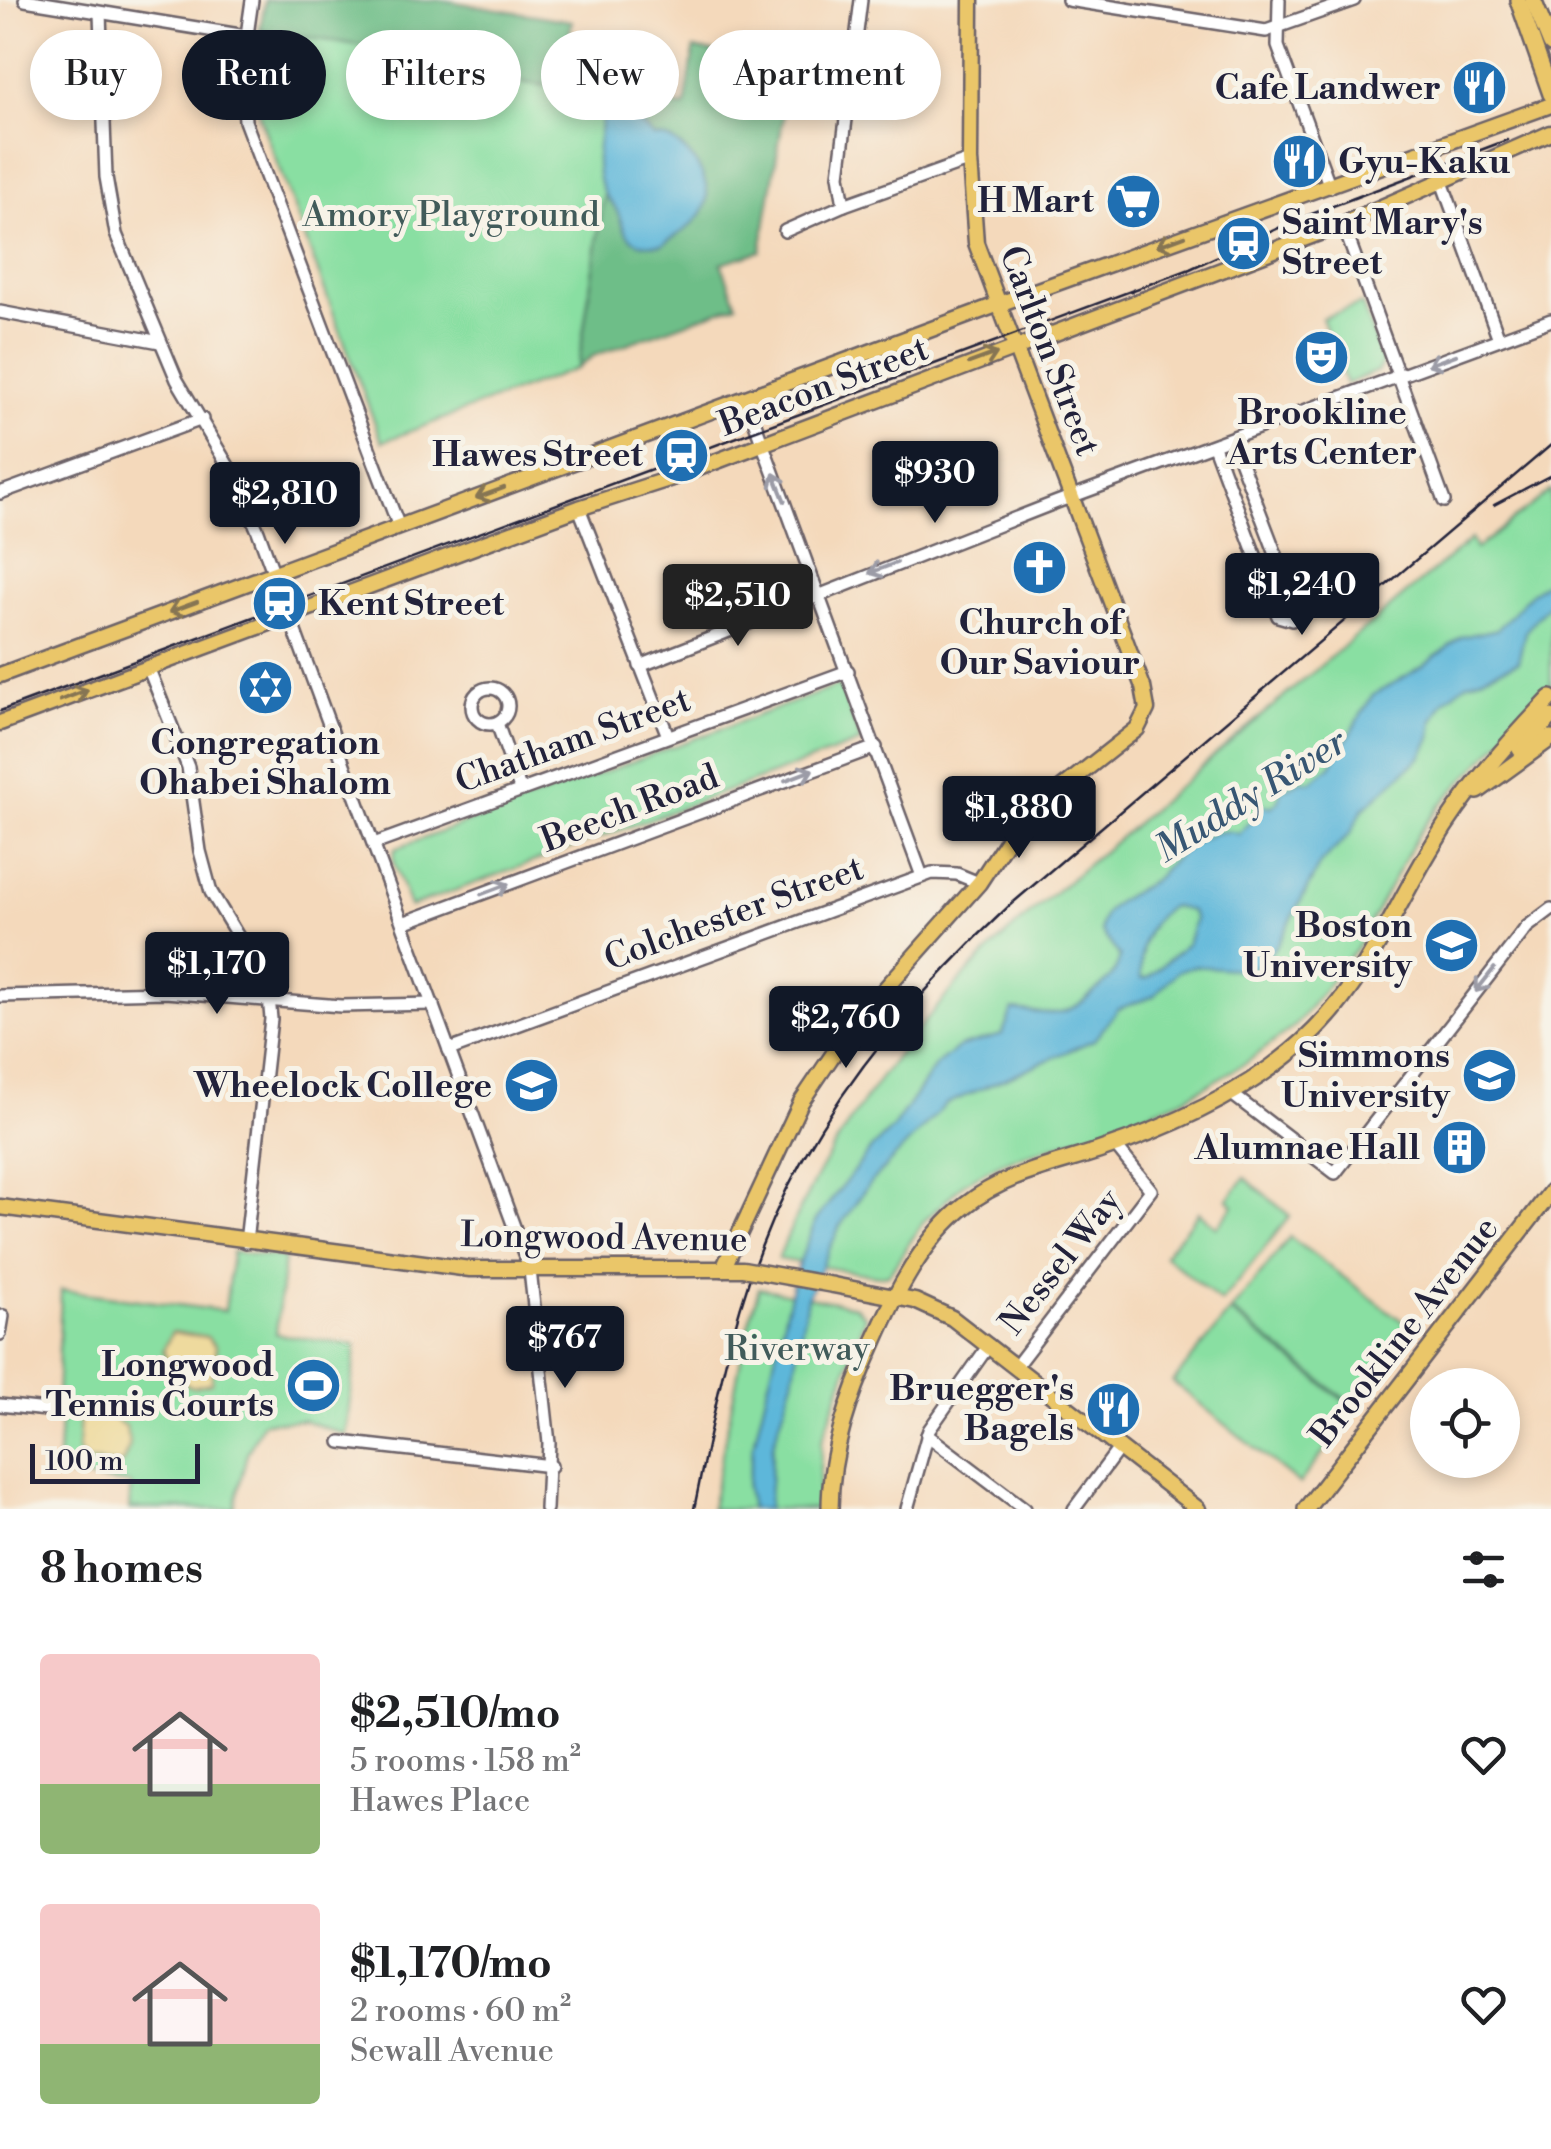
<!DOCTYPE html>
<meta charset="utf-8">
<style>
body{margin:0;font-family:"Libre Bodoni",serif;background:#f2f2f2;color:#202124;height:100vh;display:flex;flex-direction:column;font-size:38px;white-space:nowrap}
*{box-sizing:border-box;margin:0}
p{font-size:32px;color:#757577}
.icon{flex:none;width:55px;height:55px;fill:none;stroke:currentColor;stroke-width:2;stroke-linecap:round;stroke-linejoin:round}
.map{position:relative;height:1509px;overflow:hidden}
.details{display:flex;flex-direction:column;background:#fff;flex:1}
.details>*{flex:none}
.hud{position:absolute;left:30px;top:30px;width:1000px;height:90px;display:flex;gap:20px}
.controls{position:absolute;left:1410px;top:1368px;display:grid;gap:20px}
.controls a{display:grid;place-items:center;width:110px;height:110px;border-radius:50%;background:#fff;box-shadow:0 5px 15px #0003;font-size:50px}
.scale{position:absolute;left:30px;bottom:25px;width:170px;box-sizing:border-box;padding-left:10px;border:5px solid #22223b;border-top:0;font-size:28px;line-height:35px;white-space:nowrap;color:#22223b;-webkit-text-stroke:8px #f7f3e8;paint-order:stroke}
.price{position:absolute;translate:-50% -85px;padding:0 22px;border-radius:10px;background:#111827;color:#fff;font-size:32px;line-height:65px;filter:drop-shadow(0 2px 5px #0008)}
.price::after{content:'';position:absolute;left:50%;top:60px;width:30px;height:22px;margin-left:-15px;background:inherit;clip-path:polygon(0 0,100% 0,50% 100%)}
.price.selected{background:#222;color:#fff}
ul{padding:0;list-style:none}
li{display:flex;align-items:center;gap:30px;height:250px;padding:0 40px}
li span{display:grid;place-items:center;flex:none;width:280px;height:200px;border-radius:10px;color:#555}
li>.icon{margin-inline-start:auto}
span .icon{width:120px;height:120px;fill:#fffc;stroke-width:1}
li b{font-size:42px}
h2{display:flex;justify-content:space-between;align-items:center;height:120px;padding:0 40px;font-size:42px}
.tag{padding:0 35px;border-radius:45px;background:#fff;box-shadow:0 5px 15px #0003;font-size:35px;line-height:90px}
.tag.selected{background:#111827;color:#fff}
.map>svg:first-child{display:block}
.green{fill:#89dfa2;stroke:#56806e;stroke-width:2.5}
.forest{fill:#6ebe88;stroke:#487062;stroke-width:2.5}
.sand{fill:#eeda9e;stroke:#887e6c;stroke-width:2.5}
.water{fill:#5db7da;stroke:#406c8a;stroke-width:2.5;fill-rule:evenodd}
.lines{fill:none;stroke-linecap:round;stroke-linejoin:round}
.minor-casing{stroke:#6c6268;stroke-width:16}
.major-casing{stroke:#6c6268;stroke-width:19}
.highway-casing{stroke:#6c6268;stroke-width:20}
.minor{stroke:#fff;stroke-width:11}
.major{stroke:#eac669;stroke-width:14}
.highway{stroke:#eac669;stroke-width:15}
.tram{stroke:#22223b;stroke-width:2.5}
.major-bridge-casing{stroke:#6c6268;stroke-width:19;stroke-linecap:butt}
.major-bridge{stroke:#eac669;stroke-width:14}
.oneway{stroke:#867452}
.oneway2{stroke:#9c9ca7}
.labels{text-anchor:middle;dominant-baseline:central;stroke-width:10;stroke-linejoin:round;paint-order:stroke}
.poi-label{font-size:35px;font-weight:bold;fill:#22223b;stroke:#f7f3e8;text-anchor:end}
.park-label{font-size:35px;fill:#415b5a;stroke:#f7f3e8}
.street-label{font-size:35px;fill:#22223b;stroke:#f7f3e8}
.water-label{font-size:38px;font-style:italic;fill:#375673;stroke:#f7f3e8}
</style>
<div class="map">
<svg width="1551" height="1509" viewBox="0 0 1551 1509">
<rect width="100%" height="100%" fill="#f7f3e8"/>
<filter id="ink" filterUnits="userSpaceOnUse"><feTurbulence type="fractalNoise" baseFrequency=".01" numOctaves="2"/><feDisplacementMap in="SourceGraphic" scale="20" xChannelSelector="R" yChannelSelector="G"/><feConvolveMatrix kernelMatrix="1 2 1 2 8 2 1 2 1" color-interpolation-filters="sRGB"/></filter>
<filter id="wash" filterUnits="userSpaceOnUse"><feTurbulence type="fractalNoise" baseFrequency=".0048" numOctaves="4" result="noise"/><feDisplacementMap in="SourceGraphic" scale="40" xChannelSelector="R" yChannelSelector="G"/><feGaussianBlur stdDeviation="2.25" result="paint"/><feColorMatrix in="noise" values="0 0 0 0 0 0 0 0 0 0 0 0 0 0 0 0 0 1.4 0 .05"/><feComposite in="paint" operator="in"/></filter>
<g filter="url(#wash)">
<rect width="100%" height="100%" fill="#f4d9bb"/>
<g class="green">
<path d="M260 30 509 68 508 80 630 99 617 181 606 182 578 368 382 442 260 118 256 81Z"/>
<path d="M1362 304 1383 362 1378 371 1346 384 1322 318Z"/>
<path d="M1551 490V689L1440 805 1418 834 1356 949 1295 1026 1246 1063 1184 1098 1108 1129 1003 1162 964 1183 924 1221 889 1274 877 1276 778 1259C817 1158 887 1061 960 981 1014 922 1081 872 1141 819 1250 724 1361 632 1471 539L1476 549Z"/>
<path d="M840 685 861 742 410 907 393 861 395 849Z"/>
<path d="M1245 1178 1290 1216 1221 1302 1164 1255 1199 1212 1217 1227 1234 1205 1228 1199Z"/>
<path d="M1290 1237 1414 1330 1357 1408 1231 1311Z"/>
<path d="M232 1252 284 1258 276 1334 356 1345 346 1435 303 1420 263 1422 247 1453 234 1509H129L131 1484 57 1475 61 1403 57 1402 61 1290 225 1311Z"/>
<path d="M759 1288 855 1306 865 1316 822 1441 817 1509H711L746 1333Z"/>
<path d="M1230 1312 1356 1410 1299 1484 1173 1382Z"/>
</g>
<g class="forest">
<path d="M265 0H442L572 21 561 88 507 80 509 68 260 30Z"/>
<path d="M694 49 792 64 761 251 721 263 737 304 593 356 578 368 606 182 617 181 630 99 685 107Z"/>
</g>
<g class="sand">
<path d="M172 1332 207 1337 216 1347 211 1383 192 1387 173 1378 163 1350Z"/>
<path d="M100 1410 125 1426 130 1445 122 1464 87 1461 78 1451 80 1414Z"/>
</g>
<g class="water">
<path d="M614 107 630 114 654 137C682 134 716 180 705 207 698 224 677 235 662 245 632 246 626 239 618 213 615 205 607 200 604 193 591 169 599 138 603 113Z"/>
<path d="M1551 578V601L1525 632 1518 662 1467 683 1444 701 1433 720 1431 738 1422 756 1363 809 1350 834 1320 864 1280 941 1262 963 1247 970 1194 966 1178 971 1154 996 1118 1009 1094 1040 946 1104 869 1184 840 1226 807 1298 793 1380 773 1445 768 1509H751L747 1488 753 1447 795 1274 816 1220 871 1149 893 1128 936 1065 959 1047 1002 1035 1012 1010C1050 1013 1062 1021 1092 994 1107 981 1115 977 1120 957L1101 931C1100 898 1143 894 1160 874 1176 855 1212 822 1239 834L1264 805 1271 807 1279 801 1281 790 1302 780 1310 782 1331 766 1372 696 1423 666 1461 637 1498 629 1530 594ZM1171 906 1191 911 1195 919 1187 944 1148 978 1141 979C1139 952 1144 923 1171 906Z"/>
</g>
</g>
<g filter="url(#ink)">
<g class="lines">
<defs>
<g id="minor">
<path d="M25 0 246 36"/>
<path d="M252 0 242 70 245 121 399 527"/>
<path d="M1068 0 1266 31 1354 0"/>
<path d="M1279 0 1278 46 1330 187"/>
<path d="M100 13 106 177 116 234 177 380 231 471 258 531 530 1270 549 1443 546 1509"/>
<path d="M1441 179 1499 339"/>
<path d="M844 205 839 175 861 0"/>
<path d="M1343 224 1444 501"/>
<path d="M785 231 844 205 970 160"/>
<path d="M0 312 160 342"/>
<path d="M746 399 922 876"/>
<path d="M1214 446 1278 616 1292 620 1296 607 1232 439"/>
<path d="M0 493 202 419"/>
<path d="M579 508 668 736"/>
<path d="M640 666 1057 502 1551 320"/>
<path d="M148 667 188 767 200 851 211 892 268 986 271 1019 246 1242"/>
<circle cx="490" cy="706" r="18"/>
<path d="M497 723 520 789"/>
<path d="M374 844 848 671"/>
<path d="M403 923 876 747"/>
<path d="M0 996 165 992 341 1006 433 1004"/>
<path d="M449 1050 932 873 957 874 979 883"/>
<path d="M1229 1092 1335 1173 1527 927 1551 909"/>
<path d="M0 1334 3 1316"/>
<path d="M1016 1366 1151 1190 1115 1145"/>
<path d="M0 1405 56 1411"/>
<path d="M927 1435 1025 1509"/>
<path d="M341 1442 551 1466"/>
<path d="M907 1509 929 1430 989 1345"/>
<path d="M1074 1509 1120 1447"/>
</g>
<g id="major">
<path d="M0 675 1018 297 1551 105"/>
<path d="M0 723 579 508 675 477 1343 224 1551 133"/>
<path d="M0 1207 470 1269H743"/>
<path d="M723 1269 801 1102 853 1025 979 883 1019 822 1137 729 1147 709 1143 687 976 243 970 160 971 0"/>
<path d="M833 1285 915 1301 952 1318 1198 1509"/>
</g>
<g id="highway">
<path d="M1518 0 1551 94"/>
<path d="M1533 0 1551 44"/>
<path d="M1520 749 1551 717"/>
<path d="M1478 791 1551 738"/>
<path d="M830 1509C830 1451 850 1395 874 1342 895 1294 924 1237 966 1205 1005 1174 1052 1166 1098 1151 1173 1126 1259 1087 1315 1030 1367 978 1395 907 1433 845 1465 791 1508 743 1551 698"/>
<path d="M1306 1509 1551 1192"/>
</g>
</defs>
<use href="#minor" class="minor-casing"/>
<use href="#major" class="major-casing"/>
<use href="#highway" class="highway-casing"/>
<use href="#minor" class="minor"/>
<use href="#major" class="major"/>
<use href="#highway" class="highway"/>
<g class="tram">
<path d="M1494 505 1551 475"/>
<path d="M0 711 1190 269 1296 220 1507 140"/>
<path d="M694 1509C712 1422 728 1333 760 1250 810 1118 907 1001 1009 906L1551 445"/>
</g>
<defs>
<path id="major-bridge" d="M743 1269 833 1285"/>
</defs>
<use href="#major-bridge" class="major-bridge-casing"/>
<use href="#major-bridge" class="major-bridge"/>
</g>
<defs><path id="oneway-shaft" d="M-6 0H5M1.5-3L5.5 0L1.5 3" fill="none" stroke-width="1.6" stroke-linecap="round" stroke-linejoin="round" transform="scale(2.5)"/></defs>
<g class="oneway">
<use href="#oneway-shaft" transform="translate(1171 241) rotate(160)"/>
<use href="#oneway-shaft" transform="translate(983 358) rotate(-20)"/>
<use href="#oneway-shaft" transform="translate(490 493) rotate(160)"/>
<use href="#oneway-shaft" transform="translate(183 607) rotate(160)"/>
<use href="#oneway-shaft" transform="translate(74 695) rotate(-21)"/>
</g>
<g class="oneway2">
<use href="#oneway-shaft" transform="translate(1442 360) rotate(160)"/>
<use href="#oneway-shaft" transform="translate(779 487) rotate(-112)"/>
<use href="#oneway-shaft" transform="translate(883 568) rotate(159)"/>
<use href="#oneway-shaft" transform="translate(799 775) rotate(-21)"/>
<use href="#oneway-shaft" transform="translate(495 889) rotate(-21)"/>
<use href="#oneway-shaft" transform="translate(1485 980) rotate(128)"/>
</g>
</g>
<defs>
<symbol id="restaurant-disc" viewBox="-11 -11 22 22"><circle r="9.5" fill="#1f6fb2" stroke="#f7f3e8"/><path d="M-5-6h1v4h1v-4h1v4h1v-4h1v5L-1.5 .5V6h-2V.5L-5-1ZM5-6V6H3V1.5H1.5Q1.5-4 5-6Z" fill="#fff"/></symbol>
<symbol id="supermarket-disc" viewBox="-11 -11 22 22"><circle r="9.5" fill="#1f6fb2" stroke="#f7f3e8"/><path d="M-6-5.5h2.5l.6 2H6L4.5 2H-2.5L-4.4-4H-6ZM-1.5 3.2a1.3 1.3 0 1 0 .1 0ZM3 3.2a1.3 1.3 0 1 0 .1 0Z" fill="#fff"/></symbol>
<symbol id="station-disc" viewBox="-11 -11 22 22"><circle r="9.5" fill="#1f6fb2" stroke="#f7f3e8"/><path d="M-3-6H3Q5-6 5-4V2Q5 4 3 4L4.5 6H3L1.5 4h-3L-3 6H-4.5L-3 4Q-5 4-5 2V-4Q-5-6-3-6ZM-3.5-4v3h7v-3ZM-3.5 1v1.5H-2V1ZM2 1v1.5H3.5V1Z" fill="#fff"/></symbol>
<symbol id="theatre-disc" viewBox="-11 -11 22 22"><circle r="9.5" fill="#1f6fb2" stroke="#f7f3e8"/><path d="M-5-5.5Q0-4 5-5.5V0Q5 5 0 6Q-5 5-5 0ZM-3.3-2.5H-1v1.5H-3.3ZM1-2.5H3.3v1.5H1ZM-2.8 1Q0 5.5 2.8 1Z" fill="#fff"/></symbol>
<symbol id="church-disc" viewBox="-11 -11 22 22"><circle r="9.5" fill="#1f6fb2" stroke="#f7f3e8"/><path d="M-1.2-6h2.4v3.5h3.3v2.4h-3.3V6h-2.4V-.1h-3.3v-2.4h3.3Z" fill="#fff"/></symbol>
<symbol id="synagogue-disc" viewBox="-11 -11 22 22"><circle r="9.5" fill="#1f6fb2" stroke="#f7f3e8"/><path d="M0-6.5L5.6 3.2H-5.6ZM0 6.5L5.6-3.2H-5.6Z" fill="#fff"/></symbol>
<symbol id="university-disc" viewBox="-11 -11 22 22"><circle r="9.5" fill="#1f6fb2" stroke="#f7f3e8"/><path d="M0-5L7-2L0 1L-7-2ZM-4 1L0 2.5L4 1V4Q0 6-4 4Z" fill="#fff"/></symbol>
<symbol id="building-disc" viewBox="-11 -11 22 22"><circle r="9.5" fill="#1f6fb2" stroke="#f7f3e8"/><path d="M-4-6H4V6H1V3H-1V6H-4ZM-2.5-4.3h1.7v1.8h-1.7ZM.8-4.3h1.7v1.8H.8ZM-2.5-1h1.7V.8h-1.7ZM.8-1h1.7V.8H.8Z" fill="#fff"/></symbol>
<symbol id="stadium-disc" viewBox="-11 -11 22 22"><circle r="9.5" fill="#1f6fb2" stroke="#f7f3e8"/><path d="M0-5a6.5 5 0 1 0 0 10a6.5 5 0 1 0 0-10ZM-3.5-1.8h7v3.6h-7Z" fill="#fff"/></symbol>
</defs>
<g fill-rule="evenodd">
<use href="#restaurant-disc" x="1448" y="56" width="63" height="63"/>
<use href="#restaurant-disc" x="1268" y="130" width="63" height="63"/>
<use href="#supermarket-disc" x="1102" y="170" width="63" height="63"/>
<use href="#station-disc" x="1212" y="212" width="63" height="63"/>
<use href="#theatre-disc" x="1290" y="326" width="63" height="63"/>
<use href="#station-disc" x="650" y="424" width="63" height="63"/>
<use href="#church-disc" x="1008" y="536" width="63" height="63"/>
<use href="#station-disc" x="248" y="572" width="63" height="63"/>
<use href="#synagogue-disc" x="234" y="656" width="63" height="63"/>
<use href="#university-disc" x="1420" y="914" width="63" height="63"/>
<use href="#university-disc" x="1458" y="1044" width="63" height="63"/>
<use href="#university-disc" x="500" y="1054" width="63" height="63"/>
<use href="#building-disc" x="1428" y="1116" width="63" height="63"/>
<use href="#stadium-disc" x="282" y="1354" width="63" height="63"/>
<use href="#restaurant-disc" x="1082" y="1378" width="63" height="63"/>
</g>
<g class="labels">
<g class="poi-label">
<text x="1441" y="88">Cafe Landwer</text>
<text x="1338" y="162" text-anchor="start">Gyu-Kaku</text>
<text x="1094" y="201">H Mart</text>
<text x="1282" y="223" text-anchor="start">Saint Mary's<tspan x="1282" dy="40">Street</tspan></text>
<text x="1322" y="413" text-anchor="middle">Brookline<tspan x="1322" dy="40">Arts Center</tspan></text>
<text x="643" y="455">Hawes Street</text>
<text x="318" y="604" text-anchor="start">Kent Street</text>
<text x="1040" y="623" text-anchor="middle">Church of<tspan x="1040" dy="40">Our Saviour</tspan></text>
<text x="265" y="743" text-anchor="middle">Congregation<tspan x="265" dy="40">Ohabei Shalom</tspan></text>
<text x="1412" y="926">Boston<tspan x="1412" dy="40">University</tspan></text>
<text x="1450" y="1056">Simmons<tspan x="1450" dy="40">University</tspan></text>
<text x="492" y="1086">Wheelock College</text>
<text x="1420" y="1148">Alumnae Hall</text>
<text x="274" y="1365">Longwood<tspan x="274" dy="40">Tennis Courts</tspan></text>
<text x="1074" y="1389">Bruegger's<tspan x="1074" dy="40">Bagels</tspan></text>
</g>
<g class="park-label">
<text x="451" y="215">Amory Playground</text>
<text x="797" y="1349">Riverway</text>
</g>
<g class="street-label">
<text transform="translate(1049 351) rotate(69)">Carlton Street</text>
<text transform="translate(824 387) rotate(-21)">Beacon Street</text>
<text transform="translate(573 741) rotate(-20)">Chatham Street</text>
<text transform="translate(630 809) rotate(-21)">Beech Road</text>
<text transform="translate(734 914) rotate(-20)">Colchester Street</text>
<text transform="translate(604 1238) rotate(1)">Longwood Avenue</text>
<text transform="translate(1061 1262) rotate(-52)">Nessel Way</text>
<text transform="translate(1405 1332) rotate(-52)">Brookline Avenue</text>
</g>
<g class="water-label">
<text transform="translate(1251 796) rotate(-32)">Muddy River</text>
</g>
</g>
</svg>
<div class="controls">
<a><svg class="icon" aria-label="locate" viewBox="0 0 24 24"><circle cx="12" cy="12" r="6"/><path d="M12 2v4M12 18v4M2 12h4M18 12h4"/></svg></a>
</div>
<div class="scale">100 m</div>
<b class="price" style="left:935px;top:526px">$930</b>
<b class="price" style="left:285px;top:547px">$2,810</b>
<b class="price" style="left:1302px;top:638px">$1,240</b>
<b class="price selected" style="left:738px;top:649px">$2,510</b>
<b class="price" style="left:1019px;top:861px">$1,880</b>
<b class="price" style="left:217px;top:1017px">$1,170</b>
<b class="price" style="left:846px;top:1071px">$2,760</b>
<b class="price" style="left:565px;top:1391px">$767</b>
<div class="hud">
<a class="tag">Buy</a>
<a class="tag selected">Rent</a>
<a class="tag">Filters</a>
<a class="tag">New</a>
<a class="tag">Apartment</a>
</div>
</div>
<section class="details">
<h2>8 homes<svg class="icon" aria-label="filters" viewBox="0 0 24 24"><path d="M4 7h16M4 17h16"/><circle cx="9" cy="7" r="2"/><circle cx="15" cy="17" r="2"/></svg></h2>
<ul>
<li><span style="background:linear-gradient(#f6c9c9 65%,#8fb573 0)"><svg class="icon" aria-label="home" viewBox="0 0 24 24"><path d="M3 11l9-7 9 7M6 9v11h12V9"/></svg></span><div><b>$2,510/mo</b><p>5 rooms · 158 m²</p><p>Hawes Place</p></div><svg class="icon" aria-label="heart" viewBox="0 0 24 24"><path d="M12 20l-8-8c-3-5 5-10 8-4 3-6 11-1 8 4z"/></svg></li>
<li><span style="background:linear-gradient(#f6c9c9 70%,#8fb573 0)"><svg class="icon" aria-label="home" viewBox="0 0 24 24"><path d="M3 11l9-7 9 7M6 9v11h12V9"/></svg></span><div><b>$1,170/mo</b><p>2 rooms · 60 m²</p><p>Sewall Avenue</p></div><svg class="icon" aria-label="heart" viewBox="0 0 24 24"><path d="M12 20l-8-8c-3-5 5-10 8-4 3-6 11-1 8 4z"/></svg></li>
</ul>
</section>
